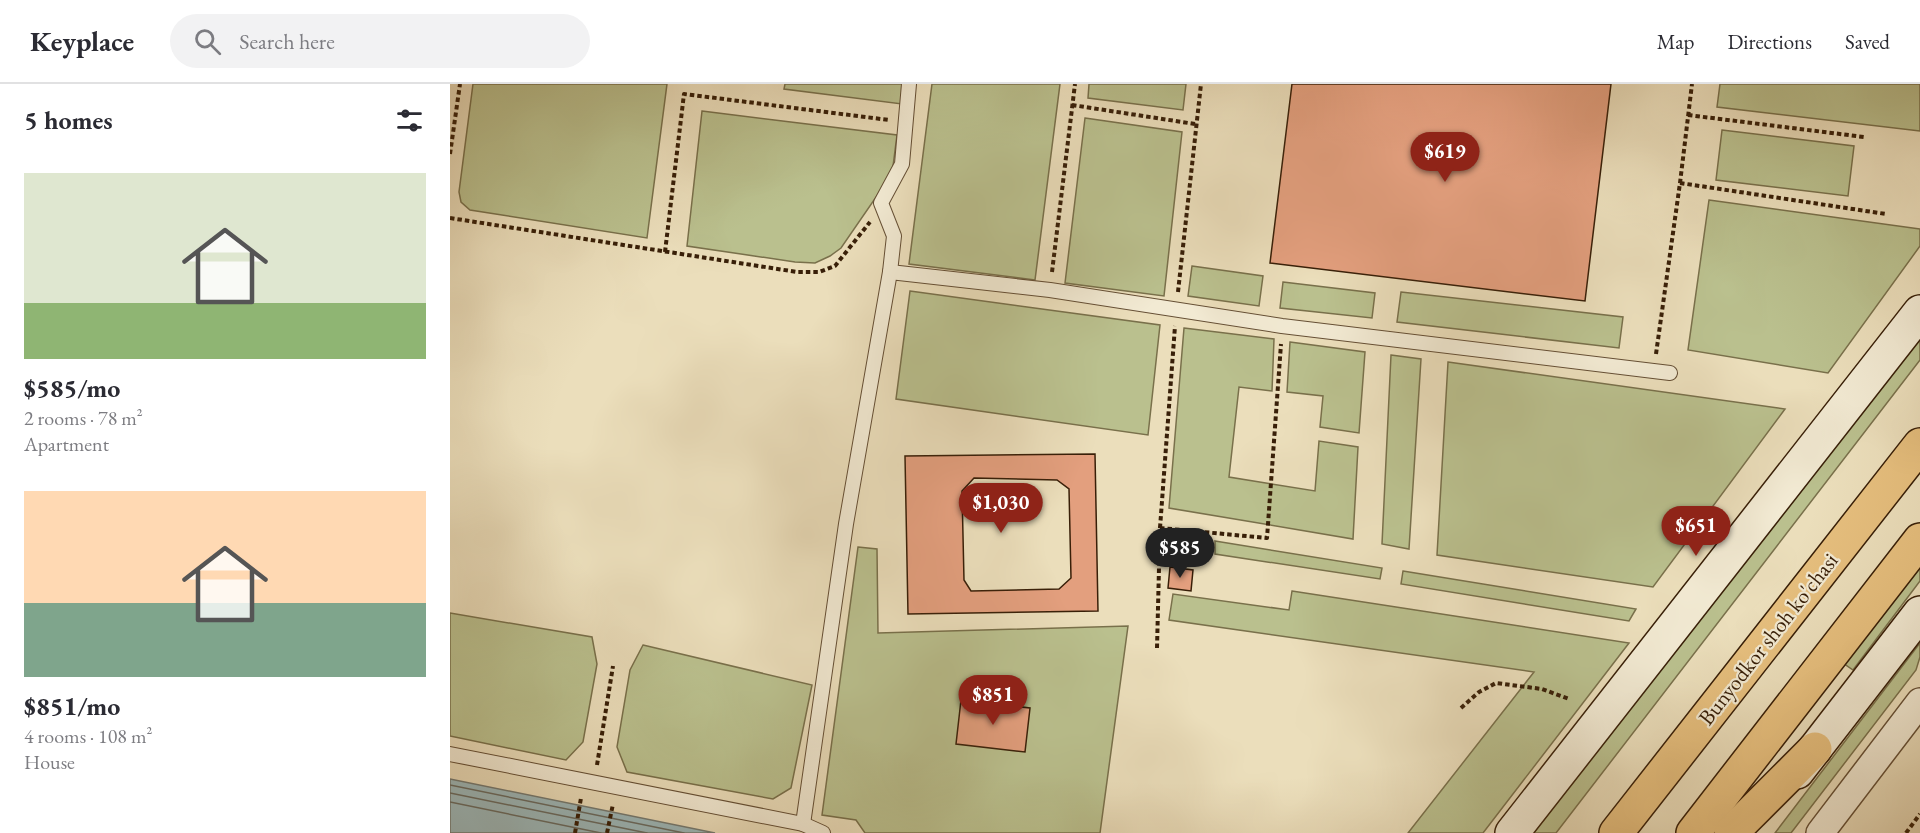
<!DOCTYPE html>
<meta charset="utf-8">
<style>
body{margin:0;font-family:"EB Garamond",serif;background:#f2f2f3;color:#2b2b33;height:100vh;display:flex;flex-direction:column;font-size:22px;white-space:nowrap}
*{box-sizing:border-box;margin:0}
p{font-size:20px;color:#7c7c81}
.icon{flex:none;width:33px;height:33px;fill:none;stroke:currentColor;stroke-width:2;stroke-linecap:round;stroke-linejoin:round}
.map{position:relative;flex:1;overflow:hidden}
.drawer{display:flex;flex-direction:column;background:#fff;width:450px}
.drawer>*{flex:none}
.price{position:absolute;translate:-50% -51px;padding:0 14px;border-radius:21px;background:#8f2418;color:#fff;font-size:20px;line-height:39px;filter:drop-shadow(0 2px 3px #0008)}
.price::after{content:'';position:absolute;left:50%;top:36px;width:18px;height:14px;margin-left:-9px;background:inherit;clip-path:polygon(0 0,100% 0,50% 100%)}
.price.on{background:#222;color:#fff}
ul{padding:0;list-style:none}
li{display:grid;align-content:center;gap:12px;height:318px;padding:0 24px}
li span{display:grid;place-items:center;height:186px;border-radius:0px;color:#555}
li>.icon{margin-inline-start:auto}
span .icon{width:108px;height:108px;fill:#fffc;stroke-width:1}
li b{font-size:26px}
h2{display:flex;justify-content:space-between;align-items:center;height:72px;padding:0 24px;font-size:26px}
header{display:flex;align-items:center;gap:36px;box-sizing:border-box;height:84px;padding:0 30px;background:#fff;border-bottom:2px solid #e1e1e2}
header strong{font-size:28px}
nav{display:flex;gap:33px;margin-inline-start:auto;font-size:21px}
.search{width:420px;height:54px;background:#f2f2f3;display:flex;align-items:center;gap:15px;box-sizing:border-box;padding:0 21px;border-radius:33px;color:#7c7c81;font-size:22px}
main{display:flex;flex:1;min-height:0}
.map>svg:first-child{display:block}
.green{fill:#bac08e;stroke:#79704b;stroke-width:1.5}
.water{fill:#9db9bb;stroke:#757b73;stroke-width:1.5}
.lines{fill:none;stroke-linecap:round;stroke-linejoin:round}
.shore{stroke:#6a6c62;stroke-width:1.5}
.building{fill:#e39f7e;stroke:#381f08;stroke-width:1.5;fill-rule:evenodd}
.lane-casing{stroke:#654f35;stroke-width:16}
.street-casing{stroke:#654f35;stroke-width:30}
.secondary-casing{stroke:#381f08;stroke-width:36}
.primary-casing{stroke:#381f08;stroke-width:36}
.path{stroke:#381f08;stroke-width:4;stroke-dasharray:4.5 3;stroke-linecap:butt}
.lane{stroke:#f2ead3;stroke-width:14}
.street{stroke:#f2ead3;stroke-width:27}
.secondary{stroke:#f2ead3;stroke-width:33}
.primary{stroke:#e6bf7e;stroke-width:33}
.labels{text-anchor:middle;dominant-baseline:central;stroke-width:4.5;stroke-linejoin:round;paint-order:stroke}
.street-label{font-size:22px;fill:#381f08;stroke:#f2ead3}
</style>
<header>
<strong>Keyplace</strong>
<div class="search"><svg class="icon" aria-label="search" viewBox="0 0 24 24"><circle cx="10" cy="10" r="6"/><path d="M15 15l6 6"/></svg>Search here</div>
<nav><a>Map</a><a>Directions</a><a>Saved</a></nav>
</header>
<main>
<section class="drawer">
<h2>5 homes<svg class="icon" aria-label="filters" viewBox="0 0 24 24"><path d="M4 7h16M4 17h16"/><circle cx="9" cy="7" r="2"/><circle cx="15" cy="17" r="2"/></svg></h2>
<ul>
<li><span style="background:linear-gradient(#dfe7d0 70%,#8fb573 0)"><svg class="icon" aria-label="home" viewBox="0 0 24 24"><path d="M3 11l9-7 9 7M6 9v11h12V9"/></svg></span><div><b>$585/mo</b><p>2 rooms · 78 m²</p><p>Apartment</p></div></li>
<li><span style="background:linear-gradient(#ffd9b3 60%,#7fa58c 0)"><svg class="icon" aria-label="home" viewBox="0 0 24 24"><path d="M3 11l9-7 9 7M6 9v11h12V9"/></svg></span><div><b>$851/mo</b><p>4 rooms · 108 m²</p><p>House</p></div></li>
</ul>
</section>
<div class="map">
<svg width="1470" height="749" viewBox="0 0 1470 749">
<rect width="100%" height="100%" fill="#ebdebb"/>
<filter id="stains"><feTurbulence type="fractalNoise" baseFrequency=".00333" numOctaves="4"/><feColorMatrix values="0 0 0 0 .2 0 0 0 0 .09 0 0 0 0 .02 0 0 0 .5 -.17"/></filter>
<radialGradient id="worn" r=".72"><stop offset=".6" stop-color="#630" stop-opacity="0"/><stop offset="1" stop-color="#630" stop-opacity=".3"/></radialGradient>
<g class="green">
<path d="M23 0H217L197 154 20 126 11 118 9 108Z"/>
<path d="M335 0H454L452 20 334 5Z"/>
<path d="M482 0H610L585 196 459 180Z"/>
<path d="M639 0H736L733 26 638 14Z"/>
<path d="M1270 0H1470V47L1267 23Z"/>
<path d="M252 27 447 51 442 90 391 164 380 172 365 179 345 178 237 162Z"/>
<path d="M635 34 732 48 714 212 615 199Z"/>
<path d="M1272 46 1404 62 1398 112 1266 96Z"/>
<path d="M1259 116 1470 145V162L1378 289 1238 266Z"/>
<path d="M742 182 813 192 809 222 738 212Z"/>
<path d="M833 198 925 209 922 234 830 224Z"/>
<path d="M460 207 710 241 698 351 446 315Z"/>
<path d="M951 208 1173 233 1169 264 947 238Z"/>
<path d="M734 244 824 255 822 307 789 303 779 393 865 407 869 357 908 363 903 455 719 424Z"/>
<path d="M1470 246V276L1106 749H1080Z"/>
<path d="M840 258 915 268 909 349 870 343 873 312 837 308Z"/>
<path d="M941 271 971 275 959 465 932 460Z"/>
<path d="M998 278 1335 325 1203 503 987 471Z"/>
<path d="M765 457 932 484 930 495 765 470Z"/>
<path d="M408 463 427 465 428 549 678 542 650 749H415L406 736 372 731Z"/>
<path d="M1470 479V497L1403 586 1393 579Z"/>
<path d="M953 487 1186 525 1179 537 951 500Z"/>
<path d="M842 507 1179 559 1033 749H958L1084 588 719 536 723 510 839 526Z"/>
<path d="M0 529 142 553 147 580 133 658 116 676 0 652Z"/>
<path d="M1470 559V573L1466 586 1341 749H1325Z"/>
<path d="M193 561 362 601 341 704 323 715 177 688 167 663 180 586Z"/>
</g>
<path class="water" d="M0 695 265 749H0Z"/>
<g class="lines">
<g class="shore">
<path d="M0 701 234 749"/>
<path d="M0 709 197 749"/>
<path d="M0 718 151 749"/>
</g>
</g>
<g class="building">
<path d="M842 0H1161L1135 217 820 179Z"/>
<path d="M645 370 648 527 458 530 455 372ZM524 394 607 396 619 405 621 494 609 505 521 507 514 496 512 407Z"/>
<path d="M720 483 743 486 741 507 718 504Z"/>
<path d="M511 616 580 624 575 668 506 660Z"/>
</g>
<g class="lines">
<defs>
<g id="lane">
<path d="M440 188 444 152 431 119 452 80 459 0"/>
<path d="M0 670 353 740 373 749"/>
<path d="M353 740 396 440 440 188 600 206 832 242 1220 289"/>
</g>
<path id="street" d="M1370 749 1470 618"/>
<g id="secondary">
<path d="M1347 688 1470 529"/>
<path d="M1062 749 1470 228"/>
</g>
<g id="primary">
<path d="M1166 749 1470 361"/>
<path d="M1243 749 1470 456"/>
<path d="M1281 749 1365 665"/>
</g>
</defs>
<use href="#lane" class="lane-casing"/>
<use href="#street" class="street-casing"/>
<use href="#secondary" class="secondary-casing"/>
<use href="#primary" class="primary-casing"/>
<g class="path">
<path d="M622 21 745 40"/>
<path d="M1238 31 1414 53"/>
<path d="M0 70 10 0"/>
<path d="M1230 99 1436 130"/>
<path d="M0 134 347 188H369L385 182 420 138"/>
<path d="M215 168 234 10 439 36"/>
<path d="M602 188 625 0"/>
<path d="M728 208 751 0"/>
<path d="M1206 270 1230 99 1242 0"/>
<path d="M710 444 725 242"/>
<path d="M707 564 710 444 817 454 831 260"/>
<path d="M1011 624 1029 608 1046 599 1092 605 1119 615"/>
<path d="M147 681 163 582"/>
<path d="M125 749 131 714"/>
<path d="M157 749 163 720"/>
<path d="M1456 749 1470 730"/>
</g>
<use href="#lane" class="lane"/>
<use href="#street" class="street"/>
<use href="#secondary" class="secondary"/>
<use href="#primary" class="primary"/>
</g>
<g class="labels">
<g class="street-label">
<text transform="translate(1318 555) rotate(-52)">Bunyodkor shoh ko'chasi</text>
</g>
</g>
<rect width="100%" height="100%" filter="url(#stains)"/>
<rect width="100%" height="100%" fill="url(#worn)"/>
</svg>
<b class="price" style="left:995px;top:99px">$619</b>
<b class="price" style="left:551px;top:450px">$1,030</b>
<b class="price" style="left:1246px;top:473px">$651</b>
<b class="price on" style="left:730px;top:495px">$585</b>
<b class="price" style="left:543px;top:642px">$851</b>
</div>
</main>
